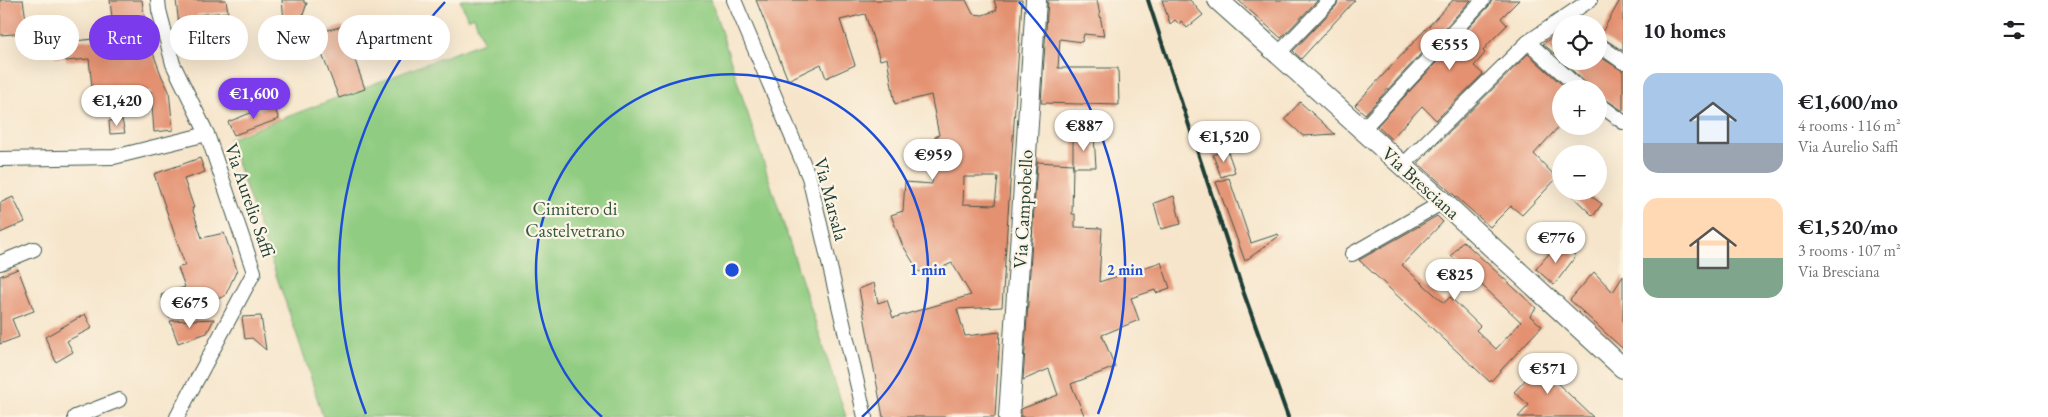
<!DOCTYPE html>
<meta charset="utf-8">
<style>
body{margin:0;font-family:"EB Garamond",serif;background:#f2f2f2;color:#202124;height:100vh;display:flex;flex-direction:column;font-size:19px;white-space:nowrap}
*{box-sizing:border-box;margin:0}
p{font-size:16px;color:#757577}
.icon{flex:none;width:28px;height:28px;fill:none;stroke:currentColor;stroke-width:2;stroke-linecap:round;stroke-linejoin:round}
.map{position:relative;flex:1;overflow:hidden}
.side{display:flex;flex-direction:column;background:#fff;width:425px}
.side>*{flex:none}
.top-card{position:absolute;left:15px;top:15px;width:475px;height:45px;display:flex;gap:10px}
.fabs{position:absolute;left:1552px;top:15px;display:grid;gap:10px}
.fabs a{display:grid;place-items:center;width:55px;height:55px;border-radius:50%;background:#fff;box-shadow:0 5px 20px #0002;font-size:25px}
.price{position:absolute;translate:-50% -42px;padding:0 11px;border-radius:18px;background:#fff;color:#222;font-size:16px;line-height:32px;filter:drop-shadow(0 1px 2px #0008)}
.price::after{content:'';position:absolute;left:50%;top:30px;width:15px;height:11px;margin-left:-8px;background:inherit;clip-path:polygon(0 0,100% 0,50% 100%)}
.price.selected{background:#7c3aed;color:#fff}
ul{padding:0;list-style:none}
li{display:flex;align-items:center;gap:15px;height:125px;padding:0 20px}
li span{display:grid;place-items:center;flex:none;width:140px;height:100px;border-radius:15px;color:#555}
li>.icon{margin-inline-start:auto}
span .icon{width:60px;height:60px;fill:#fffc;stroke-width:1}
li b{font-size:21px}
h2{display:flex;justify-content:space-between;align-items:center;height:60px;padding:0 20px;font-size:21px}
.tag{padding:0 18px;border-radius:22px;background:#fff;box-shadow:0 5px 20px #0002;font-size:18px;line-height:45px}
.tag.selected{background:#7c3aed;color:#fff}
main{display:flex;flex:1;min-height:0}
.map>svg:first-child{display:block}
.green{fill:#90cc81;stroke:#58845a}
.building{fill:#e49171;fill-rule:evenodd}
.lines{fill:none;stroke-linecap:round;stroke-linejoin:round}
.street-casing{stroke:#3f564b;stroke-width:16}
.secondary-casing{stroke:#3f564b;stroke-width:22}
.street{stroke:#fff;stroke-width:14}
.secondary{stroke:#fff;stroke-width:20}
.rail{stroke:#1f3d34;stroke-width:4}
.ring{fill:none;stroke:#1d4ed8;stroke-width:2.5}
.labels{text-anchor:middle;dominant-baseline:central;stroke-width:4.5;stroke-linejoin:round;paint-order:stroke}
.street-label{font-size:19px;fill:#1f3d34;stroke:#fcf5e5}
.park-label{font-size:19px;fill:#365a43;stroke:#fcf5e5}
.centre{fill:#1d4ed8;stroke:#fcf5e5;stroke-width:2.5}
.ring-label{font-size:15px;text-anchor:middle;font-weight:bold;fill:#1d4ed8;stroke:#fcf5e5;stroke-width:4.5;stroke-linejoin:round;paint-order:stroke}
</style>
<main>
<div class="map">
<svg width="1623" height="417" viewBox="0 0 1623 417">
<rect width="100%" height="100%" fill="#fcf5e5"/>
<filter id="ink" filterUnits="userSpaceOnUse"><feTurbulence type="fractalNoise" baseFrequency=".02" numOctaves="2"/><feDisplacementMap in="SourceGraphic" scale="10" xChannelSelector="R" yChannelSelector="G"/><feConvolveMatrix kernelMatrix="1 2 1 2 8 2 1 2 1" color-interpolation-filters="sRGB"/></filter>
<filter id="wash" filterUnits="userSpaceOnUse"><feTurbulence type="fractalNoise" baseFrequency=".0096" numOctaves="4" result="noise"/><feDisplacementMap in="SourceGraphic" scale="20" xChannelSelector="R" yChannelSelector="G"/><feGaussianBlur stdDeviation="1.12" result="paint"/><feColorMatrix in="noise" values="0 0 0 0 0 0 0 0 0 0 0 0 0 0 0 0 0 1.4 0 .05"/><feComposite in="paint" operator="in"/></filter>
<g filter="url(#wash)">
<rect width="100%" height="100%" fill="#f6e5cb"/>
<path class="green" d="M460 0H711L846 417H323L303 353 229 139 483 42 474 16 468 19Z"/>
<g id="blocks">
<g class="building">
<path d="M0 0H23L28 33 0 35Z"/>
<path d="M110 0H142L147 37 162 77 169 91 173 130 154 132 151 91 93 96 89 59 66 61V58H55L54 43 114 37Z"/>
<path d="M176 0H226L228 12 197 15 198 23 179 25Z"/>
<path d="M282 0H304V3H307L302 18 284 20Z"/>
<path d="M756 0H966L973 14 983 15 997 10 994 0H1022L1002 307 957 309 965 336 1000 332 995 417H883L859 289 874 283 878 303 887 300 893 318 971 295 952 263 929 273 926 268 919 272 902 244 891 215 903 211 905 182 932 184 935 137 939 135 931 95 895 104 887 58 880 60 865 14 840 20 855 65 826 78 821 64 788 80ZM964 177H998L995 205 963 204Z"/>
<path d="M1048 0H1097L1104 36 1084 34 1082 42 1060 39 1058 68H1118L1119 105 1041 103Z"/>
<path d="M1162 0H1190L1203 15 1187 28 1181 21 1179 24 1175 20 1170 24Z"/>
<path d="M1238 0H1318L1281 38Z"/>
<path d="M1339 0H1355L1301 59 1293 51 1336 6Z"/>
<path d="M1453 0H1471L1365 114 1355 105Z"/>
<path d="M1492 0H1519L1501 18 1507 25 1489 43 1483 51 1485 53 1474 66 1483 74 1436 120 1422 106 1391 139 1377 126 1489 6Z"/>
<path d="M1620 0H1623V51L1600 36Z"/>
<path d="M343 26 365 89 339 98 320 49 311 51 306 36Z"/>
<path d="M1561 30V46L1555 54 1543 44Z"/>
<path d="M1528 54 1567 89H1561V124L1534 154 1557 178 1522 215 1511 206 1490 227 1418 163Z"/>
<path d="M1599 56 1623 71V111L1599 95V89H1589L1586 83 1562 61H1599Z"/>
<path d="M1300 102 1335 134 1303 136 1285 119Z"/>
<path d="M273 104 279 119 234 135 228 122Z"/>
<path d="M122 120 125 133 110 134 109 121Z"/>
<path d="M1073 136H1094L1096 167H1073Z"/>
<path d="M1227 149 1235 172 1221 177 1213 155Z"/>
<path d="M200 158 205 172 184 179 194 208H192L202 238 224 233 237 270 225 296 169 317 161 295 185 287 178 268 185 265 154 174Z"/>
<path d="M1037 162 1073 164 1072 214H1075V227L1102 228 1099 282 1161 262 1170 288 1156 293 1155 290 1131 298 1139 320 1102 335 1115 367 1071 384 1085 417H1021V409L1058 395 1049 369 1023 380Z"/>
<path d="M1229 178 1251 243 1278 234 1279 236 1245 261 1216 182Z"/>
<path d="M1567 191H1584L1602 204 1593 216Z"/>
<path d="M1174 196 1181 224 1161 229 1154 203Z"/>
<path d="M13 197 25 222 0 233V203Z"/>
<path d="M1437 216 1443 222 1402 265 1444 303 1450 297 1480 326 1476 330 1496 349 1521 322 1451 256 1463 241 1536 308 1530 316 1542 326 1490 382 1359 260Z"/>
<path d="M1558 243 1576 256 1554 285 1536 269Z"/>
<path d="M18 269 34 311 12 319 19 337 0 344V276Z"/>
<path d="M1594 272 1613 292 1623 276V349L1570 300Z"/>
<path d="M85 314 92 328 67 341 73 352 56 362 45 337Z"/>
<path d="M261 316 266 350 252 338 245 339 242 317Z"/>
<path d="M214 319 207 333 178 343 170 321Z"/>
<path d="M1548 356 1562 370 1553 379 1593 417H1518L1529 405 1514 392Z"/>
</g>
</g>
</g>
<g filter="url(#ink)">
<use href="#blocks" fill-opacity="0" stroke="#3f564b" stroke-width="1"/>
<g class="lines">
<defs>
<g id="street">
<path d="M158 0 159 10 173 64 207 134 254 272 177 417"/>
<path d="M734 0 809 177 865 417"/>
<path d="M1528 42 1580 89"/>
<path d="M1599 45 1623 62"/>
<path d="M1278 54 1330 0"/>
<path d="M1599 104 1623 122"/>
<path d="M1362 130 1483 0"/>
<path d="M0 159 114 157 207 134"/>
<path d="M1402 166 1528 42 1590 0"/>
<path d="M1352 254 1443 202"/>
<path d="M0 263 34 249"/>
<path d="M75 417 119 400"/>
</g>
<g id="secondary">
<path d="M1218 0 1443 202 1623 368"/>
<path d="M1009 417 1036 0"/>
</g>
</defs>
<use href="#street" class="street-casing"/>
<use href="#secondary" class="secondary-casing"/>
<use href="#street" class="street"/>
<use href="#secondary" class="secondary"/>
<path class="rail" d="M1148 0 1242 288 1288 417"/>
</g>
</g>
<g class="ring">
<path d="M602 417A196 196 0 1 1 862 417"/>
<path d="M366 414A393 393 0 0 1 445 2M1019 2A393 393 0 0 1 1098 414"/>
</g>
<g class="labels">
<g class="street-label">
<text transform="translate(1421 183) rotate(42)">Via Bresciana</text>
<text transform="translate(831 199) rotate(75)">Via Marsala</text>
<text transform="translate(250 200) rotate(71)">Via Aurelio Saffi</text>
<text transform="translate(1023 209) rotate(-87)">Via Campobello</text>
</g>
<g class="park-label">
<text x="575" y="208">Cimitero di<tspan x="575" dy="22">Castelvetrano</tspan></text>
</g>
</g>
<circle cx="732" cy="270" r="8" class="centre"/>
<g class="ring-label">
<text x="928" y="275">1 min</text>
<text x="1125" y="275">2 min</text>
</g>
</svg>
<div class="fabs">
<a><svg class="icon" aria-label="locate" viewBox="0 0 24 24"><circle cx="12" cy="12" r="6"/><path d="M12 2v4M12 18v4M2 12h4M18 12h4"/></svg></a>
<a>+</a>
<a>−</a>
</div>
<b class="price" style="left:1450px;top:71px">€555</b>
<b class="price selected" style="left:254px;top:120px">€1,600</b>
<b class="price" style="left:117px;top:127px">€1,420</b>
<b class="price" style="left:1084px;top:152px">€887</b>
<b class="price" style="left:1224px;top:163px">€1,520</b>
<b class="price" style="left:933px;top:181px">€959</b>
<b class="price" style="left:1556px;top:264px">€776</b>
<b class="price" style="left:1455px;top:301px">€825</b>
<b class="price" style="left:190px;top:329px">€675</b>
<b class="price" style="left:1548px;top:395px">€571</b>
<div class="top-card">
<a class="tag">Buy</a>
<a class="tag selected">Rent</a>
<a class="tag">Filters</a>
<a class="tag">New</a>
<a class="tag">Apartment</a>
</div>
</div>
<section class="side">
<h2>10 homes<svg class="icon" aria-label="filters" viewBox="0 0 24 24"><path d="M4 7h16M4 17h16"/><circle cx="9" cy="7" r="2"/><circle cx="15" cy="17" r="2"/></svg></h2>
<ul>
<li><span style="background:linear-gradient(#a9c7e8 70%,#9aa5b1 0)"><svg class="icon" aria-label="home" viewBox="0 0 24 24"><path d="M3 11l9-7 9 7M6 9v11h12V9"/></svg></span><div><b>€1,600/mo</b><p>4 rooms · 116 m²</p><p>Via Aurelio Saffi</p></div></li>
<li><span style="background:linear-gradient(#ffd9b3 60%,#7fa58c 0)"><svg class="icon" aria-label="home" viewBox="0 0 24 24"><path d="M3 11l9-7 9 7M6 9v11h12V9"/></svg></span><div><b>€1,520/mo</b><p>3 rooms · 107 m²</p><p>Via Bresciana</p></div></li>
</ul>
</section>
</main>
